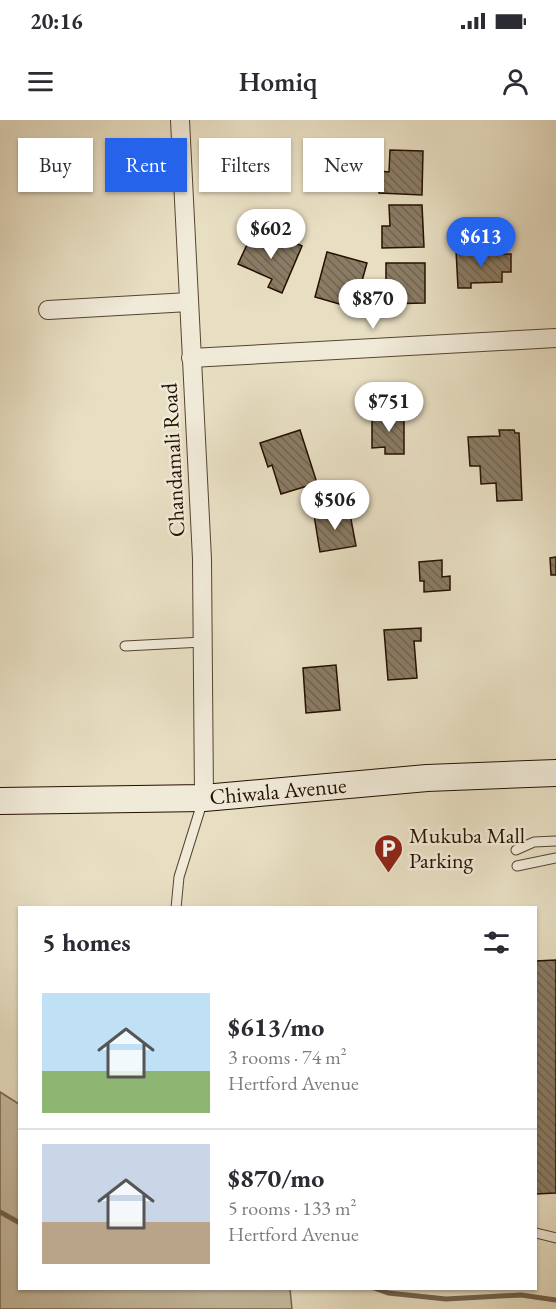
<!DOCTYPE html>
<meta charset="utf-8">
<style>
body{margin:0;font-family:"EB Garamond",serif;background:#f7f7f7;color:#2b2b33;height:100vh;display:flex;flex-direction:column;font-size:22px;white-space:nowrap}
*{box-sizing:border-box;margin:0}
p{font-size:20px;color:#7c7c81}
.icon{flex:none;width:33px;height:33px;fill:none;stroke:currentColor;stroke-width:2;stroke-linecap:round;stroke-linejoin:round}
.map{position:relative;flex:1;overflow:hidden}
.panel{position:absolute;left:18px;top:786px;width:519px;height:384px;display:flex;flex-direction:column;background:#fff;border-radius:0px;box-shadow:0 2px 4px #0004}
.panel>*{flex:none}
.guide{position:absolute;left:18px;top:18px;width:520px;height:54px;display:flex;gap:12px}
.price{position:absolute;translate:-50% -51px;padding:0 14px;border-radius:21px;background:#fff;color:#222;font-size:20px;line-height:39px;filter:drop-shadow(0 2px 3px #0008)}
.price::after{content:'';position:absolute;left:50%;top:36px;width:18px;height:14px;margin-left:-9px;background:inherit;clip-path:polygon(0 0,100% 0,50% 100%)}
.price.on{background:#2563eb;color:#fff}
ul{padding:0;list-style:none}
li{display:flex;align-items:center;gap:18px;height:150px;padding:0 24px}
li+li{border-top:2px solid #e1e1e2}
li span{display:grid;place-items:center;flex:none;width:168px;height:120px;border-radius:0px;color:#555}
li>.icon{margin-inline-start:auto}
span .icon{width:72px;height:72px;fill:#fffc;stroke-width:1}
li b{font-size:26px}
h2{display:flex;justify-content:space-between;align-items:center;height:72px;padding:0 24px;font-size:26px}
.chip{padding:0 21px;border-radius:0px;background:#fff;box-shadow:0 2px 4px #0004;font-size:21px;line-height:54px}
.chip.on{background:#2563eb;color:#fff}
.status{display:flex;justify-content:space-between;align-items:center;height:42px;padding:0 30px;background:#fff;direction:ltr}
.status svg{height:16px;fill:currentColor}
header{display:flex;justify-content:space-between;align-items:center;height:78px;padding:0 24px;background:#fff;font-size:27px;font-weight:600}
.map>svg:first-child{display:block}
.green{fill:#c7bca2;stroke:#766651;stroke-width:1.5}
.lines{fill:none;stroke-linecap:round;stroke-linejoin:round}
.stream{stroke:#72624d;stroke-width:5}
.building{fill:url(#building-back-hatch);stroke:#251000;stroke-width:1.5}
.lane-casing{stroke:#564431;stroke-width:11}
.street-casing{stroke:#564431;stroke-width:20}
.secondary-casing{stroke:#251000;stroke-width:28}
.lane{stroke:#f0ead8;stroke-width:9}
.street{stroke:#f0ead8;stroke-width:18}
.secondary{stroke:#f0ead8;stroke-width:26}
.labels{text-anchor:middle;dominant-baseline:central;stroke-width:5;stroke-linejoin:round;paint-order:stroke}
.street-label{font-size:22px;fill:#251000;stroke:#f0ead8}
.poi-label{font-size:22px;fill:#251000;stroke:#f0ead8;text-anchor:start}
</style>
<div class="status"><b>20:16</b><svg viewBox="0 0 49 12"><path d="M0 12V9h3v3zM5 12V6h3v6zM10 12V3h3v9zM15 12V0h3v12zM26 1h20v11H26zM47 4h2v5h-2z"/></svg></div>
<header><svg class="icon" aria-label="menu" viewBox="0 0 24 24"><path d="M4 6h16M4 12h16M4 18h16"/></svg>Homiq<svg class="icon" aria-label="person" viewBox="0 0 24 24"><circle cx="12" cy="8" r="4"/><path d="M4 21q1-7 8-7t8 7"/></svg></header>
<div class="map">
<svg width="556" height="1189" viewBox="0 0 556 1189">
<defs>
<pattern id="building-back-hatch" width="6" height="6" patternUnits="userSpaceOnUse" patternTransform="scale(1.5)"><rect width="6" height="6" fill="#8a7c65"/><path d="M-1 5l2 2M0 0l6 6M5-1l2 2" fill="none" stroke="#716451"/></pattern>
</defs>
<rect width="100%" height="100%" fill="#e8dfc3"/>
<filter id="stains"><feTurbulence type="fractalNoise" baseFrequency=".00333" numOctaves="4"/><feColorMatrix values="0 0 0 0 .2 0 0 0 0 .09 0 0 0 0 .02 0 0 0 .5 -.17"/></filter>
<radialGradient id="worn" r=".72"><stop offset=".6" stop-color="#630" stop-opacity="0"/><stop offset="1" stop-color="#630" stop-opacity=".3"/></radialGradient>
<path class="green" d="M0 972 19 984 20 1168 290 1169 292 1189H0Z"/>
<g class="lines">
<g class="stream">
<path d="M0 1092 20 1103"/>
<path d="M374 1168 388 1173 446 1179 521 1175 556 1180"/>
</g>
</g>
<g class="building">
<path d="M390 30 423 31 422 75 379 73 380 51 389 52Z"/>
<path d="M389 85H422L424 127 382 128V106H390Z"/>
<path d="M252 114 283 127 286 119 302 126 282 173 268 167 272 159 238 144Z"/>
<path d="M479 129V135L511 134V152H502V162L471 163V168H458L456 130Z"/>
<path d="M327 132 367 143 360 168 355 167 350 187 315 177Z"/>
<path d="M386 143H425V183L383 184V162H386Z"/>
<path d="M372 294H404V334H385V327L372 328Z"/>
<path d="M300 310 317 363 281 374 272 345 268 347 260 323Z"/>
<path d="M499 310H514L515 313H519L522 380 497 381 496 363 481 364 480 346H470L468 317 500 316Z"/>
<path d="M349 389 356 426 320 432 314 395Z"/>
<path d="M556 437V455H551L550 438Z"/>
<path d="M442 440V457L450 456V470L424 472V461H420L419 442Z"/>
<path d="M421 508V521H414L417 558 388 560 384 510Z"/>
<path d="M336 545 340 590 306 593 303 548Z"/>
<path d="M556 840V1073L536 1074V841Z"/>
</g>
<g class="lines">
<defs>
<g id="lane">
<path d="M125 526 203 522"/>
<path d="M516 730 534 722 556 721"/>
<path d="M517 746 556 738"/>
<path d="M176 788 179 757 203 680"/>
<path d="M536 1113 556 1118"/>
</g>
<g id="street">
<path d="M180 0 202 439 204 678"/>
<path d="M48 190 189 182"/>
<path d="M191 238 556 218"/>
</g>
<path id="secondary" d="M0 681 204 678 427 658 556 653"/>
</defs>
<use href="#lane" class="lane-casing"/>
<use href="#street" class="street-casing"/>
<use href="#secondary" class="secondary-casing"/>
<use href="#lane" class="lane"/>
<use href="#street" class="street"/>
<use href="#secondary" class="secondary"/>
</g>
<defs>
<symbol id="parking-pin" viewBox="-11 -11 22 30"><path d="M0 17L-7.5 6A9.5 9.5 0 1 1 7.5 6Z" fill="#8f2418" stroke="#f0ead8"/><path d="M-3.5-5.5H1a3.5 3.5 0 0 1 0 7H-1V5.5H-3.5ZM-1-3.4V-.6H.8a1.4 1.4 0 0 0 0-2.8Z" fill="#fff"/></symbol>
</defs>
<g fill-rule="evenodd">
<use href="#parking-pin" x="372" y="712" width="33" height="45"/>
</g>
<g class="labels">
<g class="street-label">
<text transform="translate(173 340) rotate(-93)">Chandamali Road</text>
<text transform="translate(278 671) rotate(-5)">Chiwala Avenue</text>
</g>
<g class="poi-label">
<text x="409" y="715">Mukuba Mall<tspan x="409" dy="25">Parking</tspan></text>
</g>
</g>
<rect width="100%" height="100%" filter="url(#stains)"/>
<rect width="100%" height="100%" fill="url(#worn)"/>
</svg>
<b class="price" style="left:271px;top:140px">$602</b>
<b class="price on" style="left:481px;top:148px">$613</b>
<b class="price" style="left:373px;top:210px">$870</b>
<b class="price" style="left:389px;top:313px">$751</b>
<b class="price" style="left:335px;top:411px">$506</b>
<div class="guide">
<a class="chip">Buy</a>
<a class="chip on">Rent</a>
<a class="chip">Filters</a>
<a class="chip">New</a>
</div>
<section class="panel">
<h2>5 homes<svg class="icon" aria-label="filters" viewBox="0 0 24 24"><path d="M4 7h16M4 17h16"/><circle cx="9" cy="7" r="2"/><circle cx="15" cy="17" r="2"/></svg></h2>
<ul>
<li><span style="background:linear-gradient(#bfe0f5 65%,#8fb573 0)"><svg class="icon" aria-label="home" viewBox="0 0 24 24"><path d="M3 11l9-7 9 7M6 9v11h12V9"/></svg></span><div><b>$613/mo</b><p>3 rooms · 74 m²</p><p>Hertford Avenue</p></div></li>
<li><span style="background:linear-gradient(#c9d6e8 65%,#b9a48a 0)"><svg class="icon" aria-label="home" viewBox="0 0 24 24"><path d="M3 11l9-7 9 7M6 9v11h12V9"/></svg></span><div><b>$870/mo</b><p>5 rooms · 133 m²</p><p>Hertford Avenue</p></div></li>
</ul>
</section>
</div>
